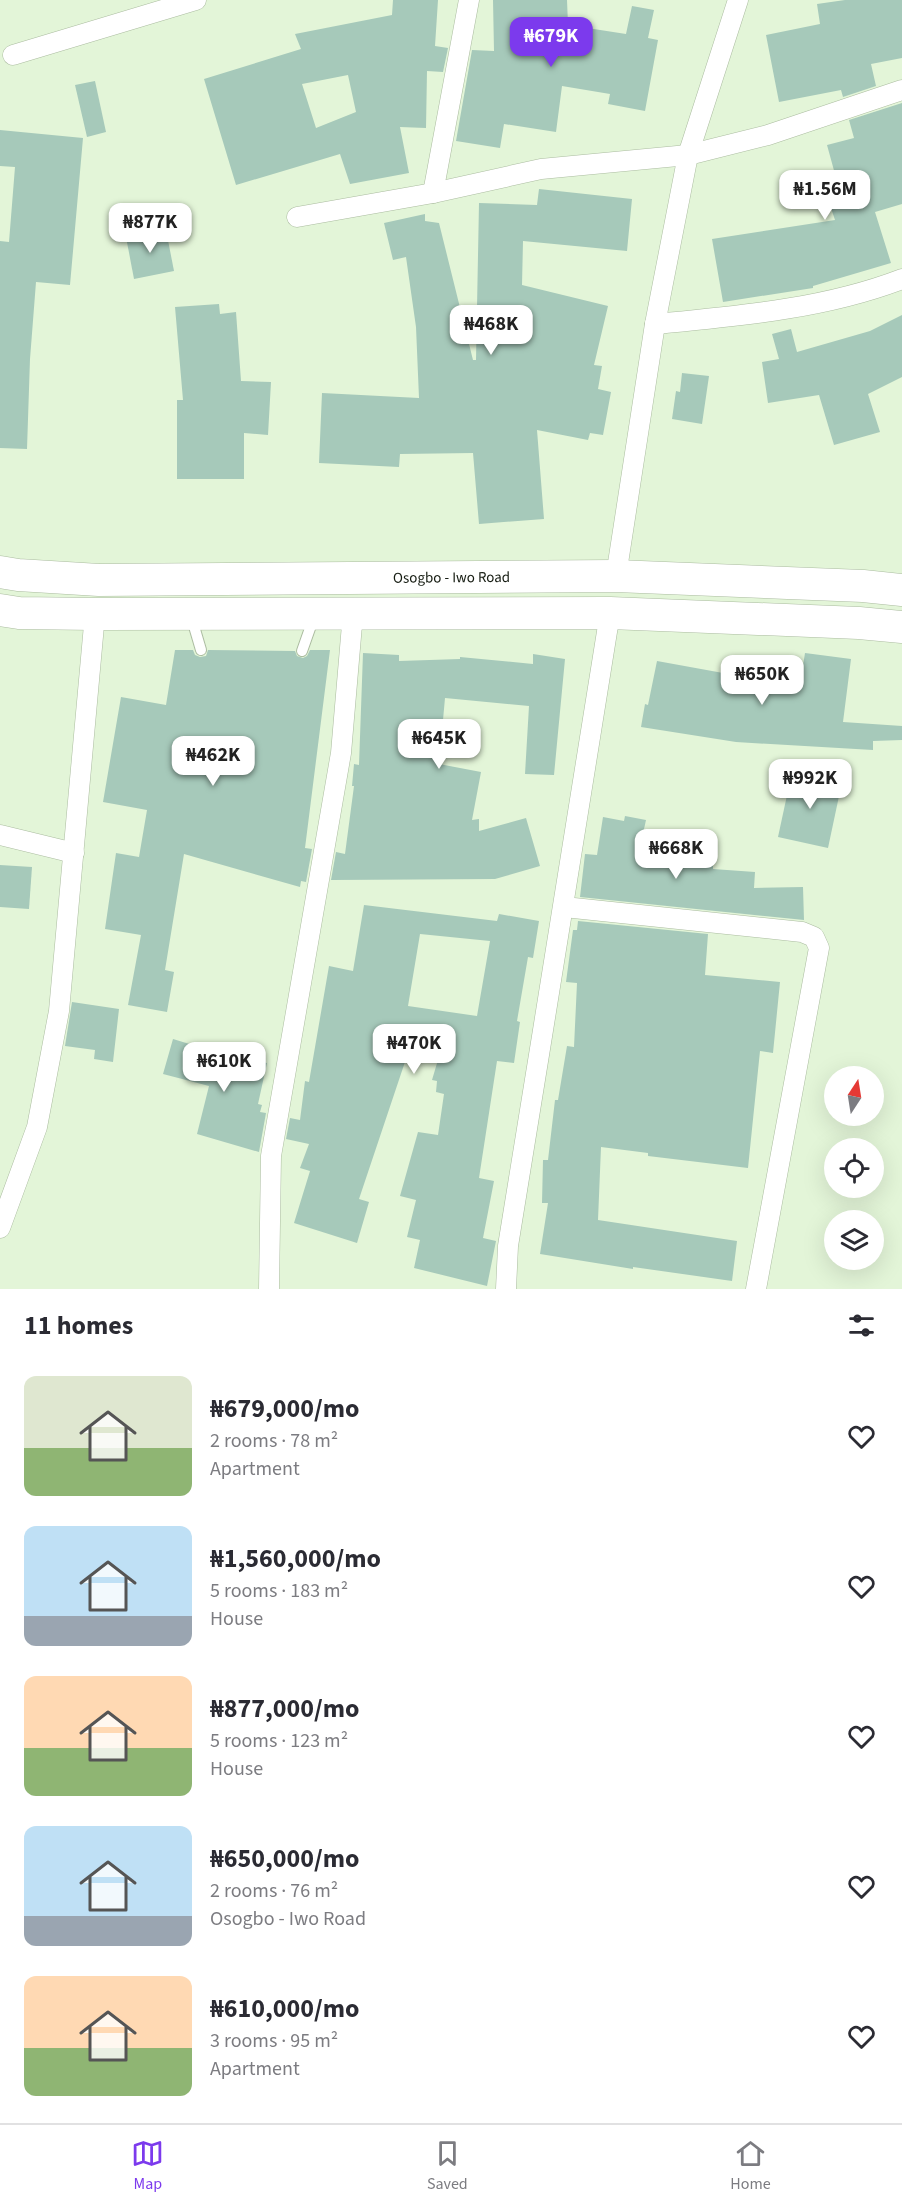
<!DOCTYPE html>
<meta charset="utf-8">
<style>
body{margin:0;font-family:"Source Sans 3",sans-serif;background:#f2f2f3;color:#2b2b33;height:100vh;display:flex;flex-direction:column;font-size:22px;white-space:nowrap}
*{box-sizing:border-box;margin:0}
p{font-size:20px;color:#7c7c81}
.icon{flex:none;width:33px;height:33px;fill:none;stroke:currentColor;stroke-width:2;stroke-linecap:round;stroke-linejoin:round}
.map{position:relative;height:1289px;overflow:hidden}
.side{display:flex;flex-direction:column;background:#fff;flex:1}
.side>*{flex:none}
.needle{width:39px;rotate:12deg}
.tools{position:absolute;left:824px;top:1066px;display:grid;gap:12px}
.tools a{display:grid;place-items:center;width:60px;height:60px;border-radius:50%;background:#fff;box-shadow:0 6px 24px #0002;font-size:30px}
.price{position:absolute;translate:-50% -51px;padding:0 14px;border-radius:12px;background:#fff;color:#222;font-size:20px;line-height:39px;filter:drop-shadow(0 2px 3px #0008)}
.price::after{content:'';position:absolute;left:50%;top:36px;width:18px;height:14px;margin-left:-9px;background:inherit;clip-path:polygon(0 0,100% 0,50% 100%)}
.price.current{background:#7c3aed;color:#fff}
ul{padding:0;list-style:none}
li{display:flex;align-items:center;gap:18px;height:150px;padding:0 24px}
li span{display:grid;place-items:center;flex:none;width:168px;height:120px;border-radius:12px;color:#555}
li>.icon{margin-inline-start:auto}
span .icon{width:72px;height:72px;fill:#fffc;stroke-width:1}
li b{font-size:26px}
h2{display:flex;justify-content:space-between;align-items:center;height:72px;padding:0 24px;font-size:26px}
.tab-bar{display:flex;justify-content:space-around;align-items:center;height:84px;border-top:2px solid #e1e1e2;background:#fff;font-size:16px;color:#7c7c81}
.tab-bar a{display:grid;justify-items:center;gap:3px}
.tab-bar .current{color:#7c3aed}
.map>svg:first-child{display:block}
.building{fill:#a6c9ba;fill-rule:evenodd}
.lines{fill:none;stroke-linecap:round;stroke-linejoin:round}
.service-casing{stroke:#abbca0;stroke-width:12}
.minor-casing{stroke:#abbca0;stroke-width:21}
.primary-casing{stroke:#abbca0;stroke-width:33}
.service{stroke:#fff;stroke-width:10}
.minor{stroke:#fff;stroke-width:20}
.primary{stroke:#fff;stroke-width:32}
.labels{text-anchor:middle;dominant-baseline:central;stroke-width:6;stroke-linejoin:round;paint-order:stroke}
.street-label{font-size:15px;fill:#161c12;stroke:#fff}
</style>
<div class="map">
<svg width="902" height="1289" viewBox="0 0 902 1289">
<rect width="100%" height="100%" fill="#e3f5d8"/>
<g class="building">
<path d="M393 0H438L435 46 448 48 443 72 427 71 426 128 400 127 409 173 350 184 340 154 236 185 204 79 301 49 295 34 392 15ZM348 75 356 112 316 128 302 84Z"/>
<path d="M493 0H567L568 25 626 34 632 6 654 10 648 38 658 40 645 111 608 104 610 94 562 86 556 132 504 124 500 148 456 141 472 50 494 51Z"/>
<path d="M845 0H902V58L871 64 876 86 843 97 841 90 779 102 766 35 820 24 817 4Z"/>
<path d="M95 81 106 132 87 137 75 85Z"/>
<path d="M902 103V204L875 212 891 263 813 286V288L723 302 712 239 835 220 828 199 841 196 827 145 854 138 849 120Z"/>
<path d="M0 130 83 138 70 285 36 282 30 359 27 449 0 448V241L9 242 15 167 0 166Z"/>
<path d="M539 189 632 199 627 251 523 241 522 285 608 306 594 365 602 366 598 389 611 392 603 435 590 433 588 440 537 430 544 519 479 524 473 453 400 454 399 467 319 463 322 393 419 398 416 327 406 257 393 260 384 223 425 214V221L439 223 473 360H476L479 203 537 205Z"/>
<path d="M166 230 174 271 134 279 126 237Z"/>
<path d="M219 304 220 314 236 312 241 381 271 382 268 435 244 433V479H177V400H183L175 307Z"/>
<path d="M902 315V377L868 394 880 432 834 445 819 395 768 403 762 362 779 359 772 334 791 329 797 352 870 331Z"/>
<path d="M682 373 709 376 702 424 672 419 676 391 680 392Z"/>
<path d="M175 650H193L195 655 200 657 206 656 208 650 295 651 297 656 303 658 307 656 310 650H330L305 848 312 849 306 882 301 881 300 887 184 854 165 970 174 972 167 1012 128 1005 141 935 105 929 116 853 139 857 147 810 103 802 121 697 166 705Z"/>
<path d="M363 653 399 655V661L460 659V657L533 664V654L565 659 554 775 525 774 529 706 445 698 439 764 481 772 472 820 479 819V831L526 818 540 866 495 879 331 880 336 852 345 854 354 786H352L354 764 359 765Z"/>
<path d="M805 653 851 659 843 722 902 726V740L873 741V750L736 742 641 727 645 704 648 705 657 661 745 677 746 667 802 672Z"/>
<path d="M792 772 842 782 828 848 778 837Z"/>
<path d="M625 816 646 820 637 861 713 865V869L755 872 754 888 803 887 804 920 580 897 585 854 597 855 603 817 624 821Z"/>
<path d="M0 865 32 867 29 909 0 907Z"/>
<path d="M364 905 497 921 499 914 539 921 533 958 528 957 517 1021 520 1022 514 1063 497 1061 479 1178 494 1181 483 1238 496 1241 487 1286 414 1268 420 1240 407 1237 416 1200 400 1196 418 1132 438 1135 444 1094 436 1092 437 1081 432 1080 440 1053 411 1044 359 1199 369 1202 357 1243 294 1223 310 1171 300 1168 309 1144 286 1139 290 1118 300 1120 305 1081 309 1082 329 966 353 971ZM420 934 490 941 477 1016 408 1006Z"/>
<path d="M578 921 708 934 705 975 780 982 773 1053 760 1051 748 1168 648 1156V1153L601 1147 598 1220 737 1241 732 1281 633 1267V1269L540 1254 548 1203H542L543 1160H548L555 1100H558L567 1046 574 1047 577 983 566 982 573 930H577Z"/>
<path d="M72 1002 119 1009 113 1062 94 1059 95 1050 65 1046Z"/>
<path d="M173 1039 196 1046V1048L267 1063 258 1104 262 1105 260 1112 266 1113 259 1152 197 1134 209 1086 163 1074Z"/>
</g>
<g class="lines">
<defs>
<g id="service">
<path d="M191 616 201 650"/>
<path d="M302 651 314 617"/>
</g>
<g id="minor">
<path d="M13 55 196 0"/>
<path d="M433 193 469 0"/>
<path d="M297 217 433 193 541 169 688 155 768 135 902 90"/>
<path d="M655 324C738 316 824 309 902 279"/>
<path d="M616 576 655 324 688 155 738 0"/>
<path d="M0 835 74 853"/>
<path d="M564 907 802 932 814 937 819 948 756 1289"/>
<path d="M0 1228 37 1127 59 1011 95 614"/>
<path d="M269 1289 271 1156 341 753 353 613"/>
<path d="M506 1289 508 1246C542 1035 577 824 610 613"/>
</g>
<g id="primary">
<path id="s1" d="M0 572 18 575 99 580 616 576 863 586 902 590"/>
<path d="M0 610 19 613 95 614 610 613 859 623 902 627"/>
</g>
</defs>
<use href="#service" class="service-casing"/>
<use href="#minor" class="minor-casing"/>
<use href="#primary" class="primary-casing"/>
<use href="#service" class="service"/>
<use href="#minor" class="minor"/>
<use href="#primary" class="primary"/>
</g>
<g class="labels">
<g class="street-label">
<text stroke="none"><textPath href="#s1" startOffset="452">Osogbo - Iwo Road</textPath></text>
</g>
</g>
</svg>
<div class="tools">
<a><svg class="needle" viewBox="-14 -14 28 28"><path d="M0-13l5 13h-10z" fill="#e53935"/><path d="M0 13l5-13h-10z" fill="#7c7c81"/></svg></a>
<a><svg class="icon" aria-label="locate" viewBox="0 0 24 24"><circle cx="12" cy="12" r="6"/><path d="M12 2v4M12 18v4M2 12h4M18 12h4"/></svg></a>
<a><svg class="icon" aria-label="layers" viewBox="0 0 24 24"><path d="M12 4l9 5-9 5-9-5zM3 14l9 5 9-5"/></svg></a>
</div>
<b class="price current" style="left:551px;top:68px">₦679K</b>
<b class="price" style="left:825px;top:221px">₦1.56M</b>
<b class="price" style="left:150px;top:254px">₦877K</b>
<b class="price" style="left:491px;top:356px">₦468K</b>
<b class="price" style="left:762px;top:706px">₦650K</b>
<b class="price" style="left:439px;top:770px">₦645K</b>
<b class="price" style="left:213px;top:787px">₦462K</b>
<b class="price" style="left:810px;top:810px">₦992K</b>
<b class="price" style="left:676px;top:880px">₦668K</b>
<b class="price" style="left:414px;top:1075px">₦470K</b>
<b class="price" style="left:224px;top:1093px">₦610K</b>
</div>
<section class="side">
<h2>11 homes<svg class="icon" aria-label="filters" viewBox="0 0 24 24"><path d="M4 7h16M4 17h16"/><circle cx="9" cy="7" r="2"/><circle cx="15" cy="17" r="2"/></svg></h2>
<ul>
<li><span style="background:linear-gradient(#dfe7d0 60%,#8fb573 0)"><svg class="icon" aria-label="home" viewBox="0 0 24 24"><path d="M3 11l9-7 9 7M6 9v11h12V9"/></svg></span><div><b>₦679,000/mo</b><p>2 rooms · 78 m²</p><p>Apartment</p></div><svg class="icon" aria-label="heart" viewBox="0 0 24 24"><path d="M12 20l-8-8c-3-5 5-10 8-4 3-6 11-1 8 4z"/></svg></li>
<li><span style="background:linear-gradient(#bfe0f5 75%,#9aa5b1 0)"><svg class="icon" aria-label="home" viewBox="0 0 24 24"><path d="M3 11l9-7 9 7M6 9v11h12V9"/></svg></span><div><b>₦1,560,000/mo</b><p>5 rooms · 183 m²</p><p>House</p></div><svg class="icon" aria-label="heart" viewBox="0 0 24 24"><path d="M12 20l-8-8c-3-5 5-10 8-4 3-6 11-1 8 4z"/></svg></li>
<li><span style="background:linear-gradient(#ffd9b3 60%,#8fb573 0)"><svg class="icon" aria-label="home" viewBox="0 0 24 24"><path d="M3 11l9-7 9 7M6 9v11h12V9"/></svg></span><div><b>₦877,000/mo</b><p>5 rooms · 123 m²</p><p>House</p></div><svg class="icon" aria-label="heart" viewBox="0 0 24 24"><path d="M12 20l-8-8c-3-5 5-10 8-4 3-6 11-1 8 4z"/></svg></li>
<li><span style="background:linear-gradient(#bfe0f5 75%,#9aa5b1 0)"><svg class="icon" aria-label="home" viewBox="0 0 24 24"><path d="M3 11l9-7 9 7M6 9v11h12V9"/></svg></span><div><b>₦650,000/mo</b><p>2 rooms · 76 m²</p><p>Osogbo - Iwo Road</p></div><svg class="icon" aria-label="heart" viewBox="0 0 24 24"><path d="M12 20l-8-8c-3-5 5-10 8-4 3-6 11-1 8 4z"/></svg></li>
<li><span style="background:linear-gradient(#ffd9b3 60%,#8fb573 0)"><svg class="icon" aria-label="home" viewBox="0 0 24 24"><path d="M3 11l9-7 9 7M6 9v11h12V9"/></svg></span><div><b>₦610,000/mo</b><p>3 rooms · 95 m²</p><p>Apartment</p></div><svg class="icon" aria-label="heart" viewBox="0 0 24 24"><path d="M12 20l-8-8c-3-5 5-10 8-4 3-6 11-1 8 4z"/></svg></li>
</ul>
</section>
<nav class="tab-bar">
<a class="current"><svg class="icon" aria-label="map" viewBox="0 0 24 24"><path d="M3 6l6-2 6 2 6-2v14l-6 2-6-2-6 2zM9 4v14M15 6v14"/></svg>Map</a>
<a><svg class="icon" aria-label="saved" viewBox="0 0 24 24"><path d="M7 4h10v16l-5-4-5 4z"/></svg>Saved</a>
<a><svg class="icon" aria-label="home" viewBox="0 0 24 24"><path d="M3 11l9-7 9 7M6 9v11h12V9"/></svg>Home</a>
</nav>
